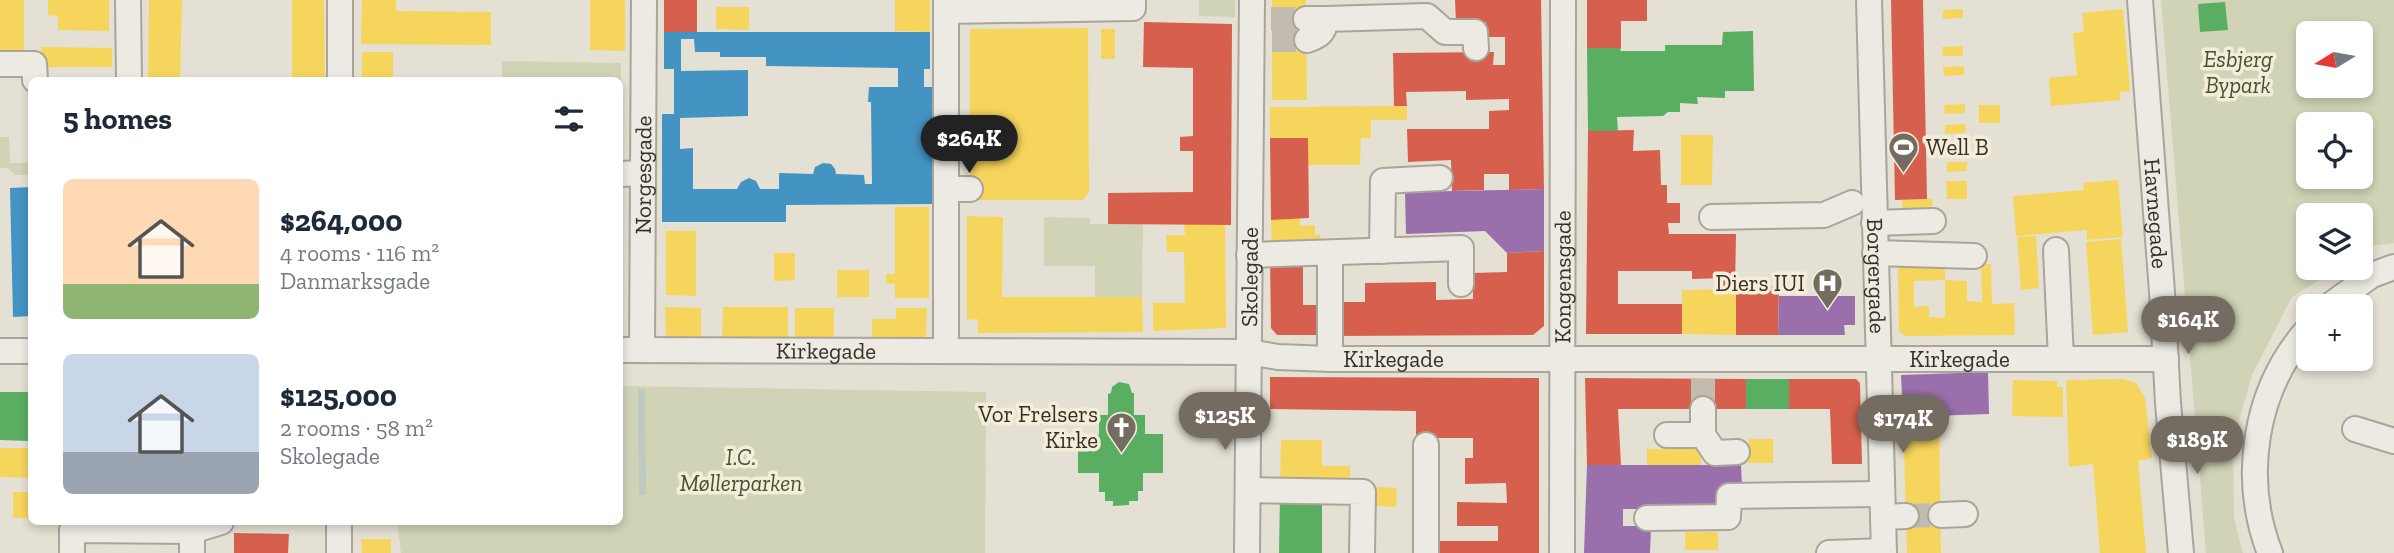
<!DOCTYPE html>
<meta charset="utf-8">
<style>
body{margin:0;font-family:"Zilla Slab",serif;background:#f6f6f7;color:#1f2937;height:100vh;display:flex;flex-direction:column;font-size:26px;white-space:nowrap}
*{box-sizing:border-box;margin:0}
p{font-size:23px;color:#747a83}
.icon{flex:none;width:38px;height:38px;fill:none;stroke:currentColor;stroke-width:2;stroke-linecap:round;stroke-linejoin:round}
.map{position:relative;flex:1;overflow:hidden}
.drawer{position:absolute;left:28px;top:77px;width:595px;height:448px;display:flex;flex-direction:column;background:#fff;border-radius:10px;box-shadow:0 4px 10px #0003}
.drawer>*{flex:none}
.needle{width:46px;rotate:259deg}
.controls{position:absolute;left:2296px;top:21px;display:grid;gap:14px}
.controls a{display:grid;place-items:center;width:77px;height:77px;border-radius:10px;background:#fff;box-shadow:0 4px 10px #0003;font-size:35px}
.price{position:absolute;translate:-50% -60px;padding:0 16px;border-radius:24px;background:#746c61;color:#fff;font-size:23px;line-height:46px;filter:drop-shadow(0 2px 4px #0008)}
.price::after{content:'';position:absolute;left:50%;top:42px;width:21px;height:16px;margin-left:-10px;background:inherit;clip-path:polygon(0 0,100% 0,50% 100%)}
.price.selected{background:#222;color:#fff}
ul{padding:0;list-style:none}
li{display:flex;align-items:center;gap:21px;height:175px;padding:0 35px}
li span{display:grid;place-items:center;flex:none;width:196px;height:140px;border-radius:10px;color:#555}
li>.icon{margin-inline-start:auto}
span .icon{width:84px;height:84px;fill:#fffc;stroke-width:1}
li b{font-size:30px}
h2{display:flex;justify-content:space-between;align-items:center;height:84px;padding:0 35px;font-size:30px}
.map>svg:first-child{display:block}
.green{fill:#d1d3b7;fill-rule:evenodd}
.water{fill:#bccac2}
.homes{fill:#f6d55c}
.shops{fill:#d6604d}
.offices{fill:#9970ab}
.schools{fill:#4393c3;fill-rule:evenodd}
.public{fill:#5aae61}
.lines{fill:none;stroke-linecap:round;stroke-linejoin:round}
.minor-tunnel{stroke:#c2bcb0;stroke-width:24;stroke-dasharray:24 12;stroke-linecap:butt}
.minor-casing{stroke:#aaa59b;stroke-width:28}
.minor{stroke:#eceae3;stroke-width:24}
.labels{text-anchor:middle;dominant-baseline:central;stroke-width:7;stroke-linejoin:round;paint-order:stroke}
.park-label{font-size:23px;font-style:italic;fill:#47532c;stroke:#f3edda}
.poi-label{font-size:23px;fill:#382e23;stroke:#f3edda;text-anchor:end}
.street-label{font-size:23px;fill:#382e23;stroke:#f3edda}
</style>
<div class="map">
<svg width="2394" height="553" viewBox="0 0 2394 553">
<rect width="100%" height="100%" fill="#e4e0d3"/>
<g class="green">
<path d="M1199 0H1235V17L1199 16Z"/>
<path d="M2161 0H2394V243L2373 246 2361 254V215H2308V268H2339L2292 297 2252 375 2233 442 2234 518 2243 553H2206ZM2308 33H2361V86H2308ZM2308 124H2361V177H2308Z"/>
<path d="M502 61 621 63V95L620 80H502Z"/>
<path d="M0 137H9L10 163H31V175H15L8 168H0Z"/>
<path d="M1044 217 1090 218V224H1143L1142 297H1095V266H1044Z"/>
<path d="M620 386 986 392 985 553H401L397 522H620Z"/>
</g>
<path class="water" d="M638 389H645L646 495H639Z"/>
<g class="homes">
<rect x="0" y="0" width="24" height="55"/>
<path d="M48 0H109V31L58 30V16L48 15Z"/>
<path d="M149 0H182L180 79 148 78Z"/>
<path d="M292 0H324L325 80H292Z"/>
<path d="M362 0H396V11L491 12V45L361 44Z"/>
<path d="M590 0H625V51L590 50Z"/>
<path d="M895 0H930V32L895 31Z"/>
<path d="M1272 0H1306L1307 100H1272Z"/>
<path d="M716 7H749V30L716 29Z"/>
<path d="M1963 9V18L1943 19V10Z"/>
<path d="M2123 9 2130 91 2120 92V100L2051 106 2049 78 2077 75 2073 33 2084 32 2082 13Z"/>
<path d="M1088 28 1089 192 1083 200H970V29Z"/>
<rect x="1101" y="29" width="14" height="30"/>
<path d="M1963 46V56H1943L1942 47Z"/>
<path d="M41 47 112 48V67H41Z"/>
<rect x="362" y="52" width="31" height="28"/>
<path d="M1964 66V75L1944 76 1943 67Z"/>
<path d="M1965 104V113L1945 114 1944 105Z"/>
<rect x="1979" y="105" width="21" height="18"/>
<path d="M1407 106V120H1371V138H1361L1360 165H1308V138H1270V107Z"/>
<path d="M1965 124 1966 133 1945 134V125Z"/>
<path d="M1681 135H1713L1712 185H1681Z"/>
<path d="M1947 162H1967V171L1947 172Z"/>
<path d="M2118 180 2123 237 2087 240V230L2016 236 2013 196 2084 190 2083 183Z"/>
<path d="M1946 181H1967V199H1947Z"/>
<path d="M1932 199 1933 229 1902 230V200Z"/>
<path d="M895 207H929V298H895V284L886 283V274H895Z"/>
<path d="M967 216 1003 217 1002 297H1142L1143 332 978 333V319L967 320Z"/>
<path d="M1300 218V226L1315 225V235H1320L1321 249 1272 251 1271 220Z"/>
<path d="M1184 224H1225L1226 328 1153 331V303H1185L1184 252H1167L1166 235H1185Z"/>
<path d="M666 231H696V296L666 295Z"/>
<path d="M2036 236 2039 288 2021 290 2017 237Z"/>
<path d="M2121 239 2128 332 2093 335 2086 242Z"/>
<path d="M774 253H795V280L774 281Z"/>
<path d="M1981 264H1991L1992 304 2014 303 2015 335 1905 336 1899 331 1898 266 1945 265V280L1914 281V307L1929 306V317L1945 318V280L1967 281V301L1982 302Z"/>
<rect x="837" y="270" width="32" height="27"/>
<path d="M1736 289V335L1682 334V290Z"/>
<path d="M665 307 701 308V341H666Z"/>
<path d="M723 307H788V340H722Z"/>
<rect x="795" y="308" width="39" height="31"/>
<path d="M896 308H927L926 337H872V319H896Z"/>
<path d="M2123 379 2136 383 2145 398 2152 458 2138 461 2146 553H2100L2093 464 2069 467 2066 380Z"/>
<path d="M2013 380 2057 381V387H2063V417L2012 416Z"/>
<path d="M1939 415 1941 553H1907L1903 417Z"/>
<path d="M1749 439H1773V463H1748Z"/>
<path d="M1281 440H1322V466H1350V487L1280 485Z"/>
<path d="M1662 444H1701V466H1647V449H1662Z"/>
<path d="M0 448H32V478L0 477Z"/>
<path d="M1376 487 1397 488 1396 507 1376 506Z"/>
<rect x="13" y="492" width="19" height="26"/>
<rect x="1685" y="532" width="33" height="18"/>
<path d="M361 539H391V553H362Z"/>
</g>
<g class="shops">
<rect x="664" y="0" width="33" height="32"/>
<path d="M1455 0H1541L1544 189 1509 190V174H1484V190L1452 191 1451 160 1408 162 1407 129H1489V111L1509 110V99L1466 100V91L1406 92 1407 106H1394L1393 53 1494 52 1493 65H1505V37H1486V22L1456 23Z"/>
<path d="M1587 0H1647V21H1621V48H1587Z"/>
<path d="M1891 0H1923L1927 199 1895 200Z"/>
<path d="M1144 22 1232 24 1231 225 1108 224V193L1193 192V151H1180V137L1193 136V68L1143 67Z"/>
<path d="M1634 130 1633 151 1660 150 1661 185H1667V203H1680V223H1668L1669 234H1736L1735 289 1723 290V278L1692 279V271H1618V304H1682V334H1586L1588 131Z"/>
<path d="M1270 138H1308L1309 218 1271 220Z"/>
<path d="M1544 251V326L1533 335 1335 336V302H1365V283L1436 282V300L1473 299V273L1507 272V253Z"/>
<path d="M1270 258H1303V305H1325V335H1277L1271 328Z"/>
<path d="M1736 286 1779 287 1778 335H1736Z"/>
<path d="M1270 377 1539 378V553H1438V541H1498V526H1457V502L1507 503 1506 483 1465 484V458H1473V438H1416V411L1270 409Z"/>
<path d="M1585 378 1746 379V409H1618L1621 465H1587Z"/>
<path d="M1789 379H1856L1860 383 1862 464H1832L1830 409H1789Z"/>
<path d="M234 533 289 534 288 553H234Z"/>
</g>
<g class="offices">
<path d="M1544 189V251L1507 253 1485 231 1406 234 1405 192Z"/>
<path d="M1779 296H1855V325H1844L1845 335H1778Z"/>
<path d="M1988 372 1989 414 1903 417 1901 375Z"/>
<path d="M1587 465H1741L1742 485 1725 509H1623V526H1651L1650 553H1584Z"/>
</g>
<g class="schools">
<path d="M664 32H930V69H924V87H932V204L786 205V222H662V114H674V69H664ZM681 39H694L695 52H720V57H766V66L898 68V87H869L868 102H871L872 184H865L864 175 836 174 835 169 831 164 823 163 815 167 813 174 779 173V189H760L756 181 749 178 741 182 737 189H693V148L680 149V118L748 116V70L681 71Z"/>
<path d="M32 187V316L13 317 10 188Z"/>
</g>
<g class="public">
<path d="M2225 2 2228 30 2200 32 2198 4Z"/>
<path d="M1753 31 1754 91H1725V98L1697 97 1698 104 1680 103V112H1668L1663 116 1617 117 1618 131H1588L1587 48H1621L1620 51H1665V45H1722L1723 32Z"/>
<rect x="1746" y="379" width="43" height="30"/>
<path d="M1119 382 1129 384 1132 393H1134V415H1145V434H1163V473H1143V491H1138V501H1129V505L1113 506V501H1105V492H1099V473H1078V435H1099V415H1108V394L1111 393 1112 387Z"/>
<path d="M0 392H30L29 441 0 440Z"/>
<path d="M1280 495 1322 496V553H1279Z"/>
</g>
<g class="lines">
<g class="minor-tunnel">
<path d="M1271 19H1306"/>
<path d="M1272 40H1307"/>
<path d="M1703 379V409"/>
<path d="M1906 516 1941 515"/>
</g>
<defs>
<g id="minor">
<path d="M128 0 129 80"/>
<path d="M946 0V350"/>
<path id="s1" d="M1869 0 1884 553"/>
<path id="s2" d="M2140 0 2162 292 2168 403 2181 553"/>
<path d="M946 11 1133 8V0"/>
<path d="M1306 19H1326C1324 33 1319 36 1307 40"/>
<path d="M1326 19 1427 16 1445 32H1475L1476 48"/>
<path d="M0 64H34L35 80"/>
<path d="M340 80V0"/>
<path d="M620 174 643 173"/>
<path d="M946 189H970"/>
<path d="M1712 217 1824 215 1852 203"/>
<path d="M1874 223 1933 221"/>
<path d="M2056 250 2061 359"/>
<path d="M1382 251 1383 181 1440 178"/>
<path d="M1875 253 1974 256"/>
<path d="M1249 255 1461 248V284"/>
<path d="M2329 306 2372 275 2394 267"/>
<path id="s3" d="M620 350 1249 352 1278 357 1330 359H2166"/>
<path id="s4" d="M642 350 644 0"/>
<path d="M0 351H32"/>
<path d="M1330 359V253"/>
<path d="M2355 429 2394 441"/>
<path d="M1667 435H1703V409"/>
<path d="M1703 435 1715 453 1737 452"/>
<path d="M1248 490 1363 492 1362 553"/>
<path d="M1941 515 1965 514"/>
<path d="M1883 517 1906 516"/>
<path d="M1647 518 1728 517 1729 496 1882 494"/>
<path d="M72 553V530L192 531 221 522"/>
<path d="M192 553V531"/>
<path d="M339 553V522"/>
<path id="s5" d="M1247 553 1252 0"/>
<path d="M1426 553V445"/>
<path id="s6" d="M1562 553 1563 0"/>
<path d="M1829 553 1884 551"/>
<path d="M2270 553C2241 478 2254 390 2308 329"/>
</g>
</defs>
<use href="#minor" class="minor-casing"/>
<use href="#minor" class="minor"/>
</g>
<defs>
<symbol id="stadium-pin" viewBox="-11 -11 22 30"><path d="M0 17L-7.5 6A9.5 9.5 0 1 1 7.5 6Z" fill="#746c61" stroke="#f3edda"/><path d="M0-5a6.5 5 0 1 0 0 10a6.5 5 0 1 0 0-10ZM-3.5-1.8h7v3.6h-7Z" fill="#fff"/></symbol>
<symbol id="hospital-pin" viewBox="-11 -11 22 30"><path d="M0 17L-7.5 6A9.5 9.5 0 1 1 7.5 6Z" fill="#746c61" stroke="#f3edda"/><path d="M-5-5h3v3.5h4V-5h3V5h-3V1.5h-4V5h-3Z" fill="#fff"/></symbol>
<symbol id="church-pin" viewBox="-11 -11 22 30"><path d="M0 17L-7.5 6A9.5 9.5 0 1 1 7.5 6Z" fill="#746c61" stroke="#f3edda"/><path d="M-1.2-6h2.4v3.5h3.3v2.4h-3.3V6h-2.4V-.1h-3.3v-2.4h3.3Z" fill="#fff"/></symbol>
</defs>
<g fill-rule="evenodd">
<use href="#stadium-pin" x="1886" y="130" width="35" height="47"/>
<use href="#hospital-pin" x="1810" y="266" width="35" height="47"/>
<use href="#church-pin" x="1104" y="410" width="35" height="47"/>
</g>
<g class="labels">
<g class="park-label">
<text x="2238" y="59">Esbjerg<tspan x="2238" dy="26">Bypark</tspan></text>
<text x="741" y="457">I.C.<tspan x="741" dy="26">Møllerparken</tspan></text>
</g>
<g class="poi-label">
<text x="1926" y="147" text-anchor="start">Well B</text>
<text x="1805" y="283">Diers IUI</text>
<text x="1098" y="414">Vor Frelsers<tspan x="1098" dy="26">Kirke</tspan></text>
</g>
<g class="street-label">
<text stroke="none"><textPath href="#s4" startOffset="175">Norgesgade</textPath></text>
<text stroke="none"><textPath href="#s2" startOffset="214">Havnegade</textPath></text>
<text stroke="none"><textPath href="#s5" startOffset="276">Skolegade</textPath></text>
<text stroke="none"><textPath href="#s6" startOffset="276">Kongensgade</textPath></text>
<text stroke="none"><textPath href="#s1" startOffset="276">Borgergade</textPath></text>
<text stroke="none"><textPath href="#s3" startOffset="206">Kirkegade</textPath></text>
<text stroke="none"><textPath href="#s3" startOffset="774">Kirkegade</textPath></text>
<text stroke="none"><textPath href="#s3" startOffset="1340">Kirkegade</textPath></text>
</g>
</g>
</svg>
<div class="controls">
<a><svg class="needle" viewBox="-14 -14 28 28"><path d="M0-13l5 13h-10z" fill="#e53935"/><path d="M0 13l5-13h-10z" fill="#747a83"/></svg></a>
<a><svg class="icon" aria-label="locate" viewBox="0 0 24 24"><circle cx="12" cy="12" r="6"/><path d="M12 2v4M12 18v4M2 12h4M18 12h4"/></svg></a>
<a><svg class="icon" aria-label="layers" viewBox="0 0 24 24"><path d="M12 4l9 5-9 5-9-5zM3 14l9 5 9-5"/></svg></a>
<a>+</a>
</div>
<b class="price selected" style="left:969px;top:175px">$264K</b>
<b class="price" style="left:2188px;top:356px">$164K</b>
<b class="price" style="left:1225px;top:452px">$125K</b>
<b class="price" style="left:1903px;top:455px">$174K</b>
<b class="price" style="left:2197px;top:476px">$189K</b>
<section class="drawer">
<h2>5 homes<svg class="icon" aria-label="filters" viewBox="0 0 24 24"><path d="M4 7h16M4 17h16"/><circle cx="9" cy="7" r="2"/><circle cx="15" cy="17" r="2"/></svg></h2>
<ul>
<li><span style="background:linear-gradient(#ffd9b3 75%,#8fb573 0)"><svg class="icon" aria-label="home" viewBox="0 0 24 24"><path d="M3 11l9-7 9 7M6 9v11h12V9"/></svg></span><div><b>$264,000</b><p>4 rooms · 116 m²</p><p>Danmarksgade</p></div></li>
<li><span style="background:linear-gradient(#c9d6e8 70%,#9aa5b1 0)"><svg class="icon" aria-label="home" viewBox="0 0 24 24"><path d="M3 11l9-7 9 7M6 9v11h12V9"/></svg></span><div><b>$125,000</b><p>2 rooms · 58 m²</p><p>Skolegade</p></div></li>
</ul>
</section>
</div>
